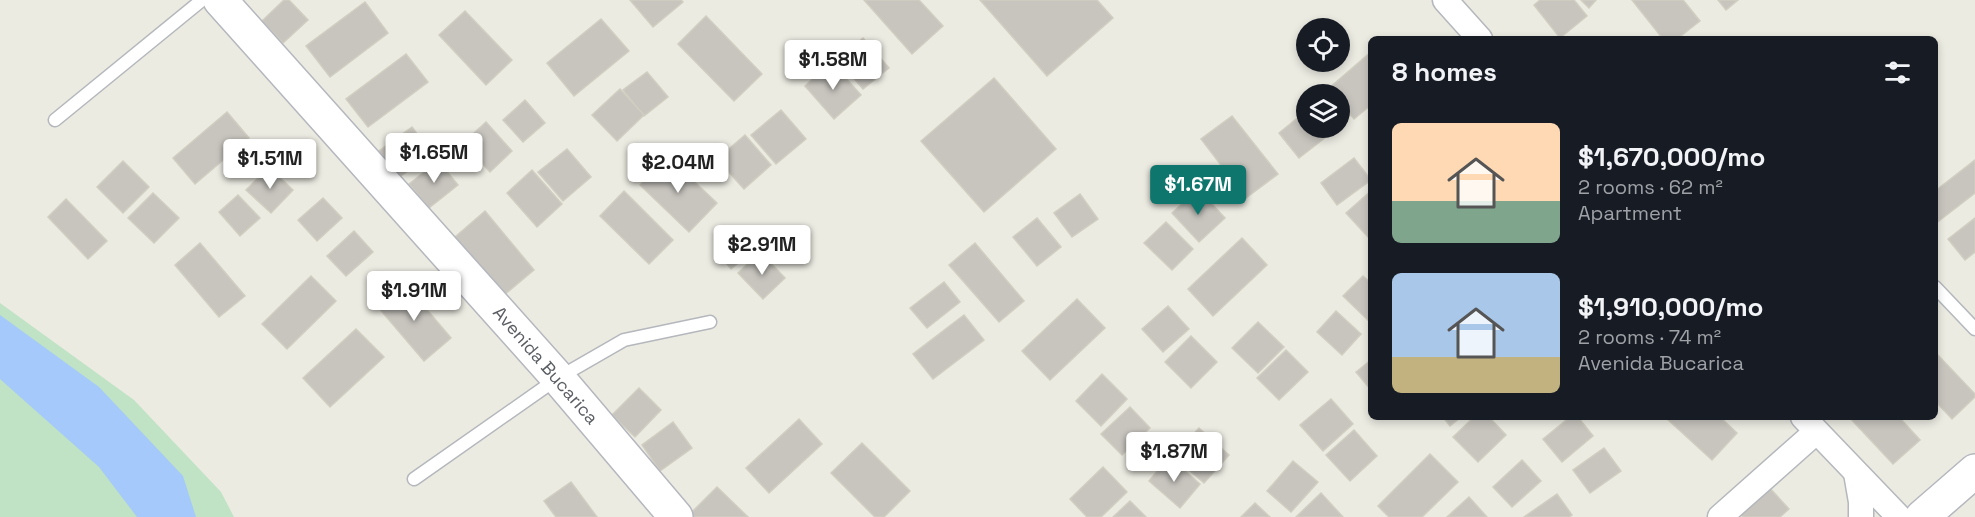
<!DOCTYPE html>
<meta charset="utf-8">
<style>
body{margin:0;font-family:"Space Grotesk",sans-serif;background:#20242c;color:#f1f3f6;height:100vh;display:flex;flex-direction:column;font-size:22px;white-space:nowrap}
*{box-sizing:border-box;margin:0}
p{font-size:20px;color:#9ea1a6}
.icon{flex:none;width:33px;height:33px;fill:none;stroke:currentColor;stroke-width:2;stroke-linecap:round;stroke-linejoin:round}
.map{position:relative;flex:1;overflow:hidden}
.sheet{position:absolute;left:1368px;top:36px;width:570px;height:384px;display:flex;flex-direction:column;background:#171b24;border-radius:9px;box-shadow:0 3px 9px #0003}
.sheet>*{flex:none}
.controls{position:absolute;left:1296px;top:18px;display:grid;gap:12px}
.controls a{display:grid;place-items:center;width:54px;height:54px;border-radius:50%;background:#171b24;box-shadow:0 3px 9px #0003;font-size:30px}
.price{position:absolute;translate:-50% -51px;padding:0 14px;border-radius:6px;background:#fff;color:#222;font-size:20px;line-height:39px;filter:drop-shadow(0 2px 3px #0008)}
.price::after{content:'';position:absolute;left:50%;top:36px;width:18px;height:14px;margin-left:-9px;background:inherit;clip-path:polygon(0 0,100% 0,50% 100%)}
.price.on{background:#0f766e;color:#fff}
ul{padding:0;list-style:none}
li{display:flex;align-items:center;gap:18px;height:150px;padding:0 24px}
li span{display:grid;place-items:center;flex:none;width:168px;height:120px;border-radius:9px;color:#555}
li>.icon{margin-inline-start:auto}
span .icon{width:72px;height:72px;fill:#fffc;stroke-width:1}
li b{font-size:26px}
h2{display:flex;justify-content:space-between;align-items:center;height:72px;padding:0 24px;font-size:26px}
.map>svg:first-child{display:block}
.green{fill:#bfe3c4}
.water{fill:#a4c9fa}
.building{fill:#c8c5bf;stroke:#d0cec1;stroke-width:1.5}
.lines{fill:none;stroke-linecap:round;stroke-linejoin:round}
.service-casing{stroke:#b4b7bc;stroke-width:15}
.minor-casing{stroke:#b4b7bc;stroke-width:27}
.secondary-casing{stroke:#b5b7be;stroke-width:36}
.service{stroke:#fff;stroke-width:12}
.minor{stroke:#fff;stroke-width:24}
.secondary{stroke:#fff;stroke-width:33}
.labels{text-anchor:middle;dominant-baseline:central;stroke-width:4.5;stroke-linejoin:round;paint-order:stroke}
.street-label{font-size:18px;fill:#5a5d62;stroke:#fff}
</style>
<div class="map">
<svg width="1975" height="517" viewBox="0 0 1975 517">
<rect width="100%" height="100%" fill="#ecebe2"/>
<path class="green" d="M0 303 134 400 221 492 234 517H0Z"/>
<path class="water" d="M0 315 99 387 183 476 196 517H137L99 467 0 379Z"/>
<g class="building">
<path d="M284 0H289L308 20 283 43 262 21Z"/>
<path d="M630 0H681L683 2 653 27Z"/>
<path d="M864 0H919L943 26 912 54Z"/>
<path d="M980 0H1097L1113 18 1047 76Z"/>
<path d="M1540 0H1574L1587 16 1560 38 1534 5Z"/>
<path d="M1581 0H1596L1589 8Z"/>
<path d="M1632 0H1683L1700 21 1677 39H1663Z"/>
<path d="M1718 0H1738L1726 10Z"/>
<path d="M365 2 388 33 330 77 306 46Z"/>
<path d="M465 11 512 60 486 85 439 35Z"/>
<path d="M706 16 762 74 734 101 678 44Z"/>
<path d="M601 19 629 51 574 96 547 63Z"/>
<path d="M863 38 889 68 863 89 838 60Z"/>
<path d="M1371 52V105L1354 119 1340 102V94H1333L1328 89Z"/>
<path d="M406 54 428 82 368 127 346 99Z"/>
<path d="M831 62 861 95 834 119 805 86Z"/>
<path d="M647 72 668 97 644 116 623 90Z"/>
<path d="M994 78 1056 149 984 212 921 141Z"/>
<path d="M620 89 644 115 617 141 592 115Z"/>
<path d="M525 100 545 123 523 142 503 120Z"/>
<path d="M781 110 806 139 776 164 751 135Z"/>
<path d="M1306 111V128H1325L1330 134 1299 158 1279 133Z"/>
<path d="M227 112 249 138 195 184 173 158Z"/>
<path d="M1232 116 1278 174 1246 198 1201 139Z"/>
<path d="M486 122 512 151 490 172 463 143Z"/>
<path d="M412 127 432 154 398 178 379 151Z"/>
<path d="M745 135 771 165 744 189 717 159Z"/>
<path d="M567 149 591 177 563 201 538 172Z"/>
<path d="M667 156 717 203 689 232 640 185Z"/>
<path d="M1354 158 1371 180 1337 205 1321 183Z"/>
<path d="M1975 160V193L1935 224V191Z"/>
<path d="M123 161 149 187 123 213 97 187Z"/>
<path d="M438 161 458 185 429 208 409 184Z"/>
<path d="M269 167 293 190 271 213 246 190Z"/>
<path d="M532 170 562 204 537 227 507 193Z"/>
<path d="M1198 189 1225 218 1199 242 1172 213Z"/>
<path d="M624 191 673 240 649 264 600 216Z"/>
<path d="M1371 191V234L1368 237 1346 213Z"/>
<path d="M153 193 179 218 154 243 128 218Z"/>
<path d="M1080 194 1098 219 1072 237 1054 213Z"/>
<path d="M238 195 260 218 240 236 219 212Z"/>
<path d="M323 198 342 218 317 241 298 220Z"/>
<path d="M66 199 107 241 88 259 48 217Z"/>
<path d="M485 211 534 270 504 295 455 237Z"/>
<path d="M1037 218 1061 247 1037 266 1013 237Z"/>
<path d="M1975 218V252L1965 260 1948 239Z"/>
<path d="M1166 222 1193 249 1172 270 1144 243Z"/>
<path d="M354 231 373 252 346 276 327 256Z"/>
<path d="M746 231 759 246 731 269 718 253Z"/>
<path d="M1242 238 1267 265 1213 316 1188 289Z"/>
<path d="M200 243 245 296 219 317 175 265Z"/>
<path d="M975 243 1024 301 999 322 949 265Z"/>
<path d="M760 252 785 278 763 299 738 273Z"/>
<path d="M311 276 336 301 287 349 262 324Z"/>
<path d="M1363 276 1371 283V323L1343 296Z"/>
<path d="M944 282 960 302 927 328 910 308Z"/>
<path d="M405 284 451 338 424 361 378 307Z"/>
<path d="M1077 299 1105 328 1050 380 1022 351Z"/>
<path d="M1168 306 1189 329 1163 352 1142 329Z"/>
<path d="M1336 311 1361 334 1342 355 1317 332Z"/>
<path d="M964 315 984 340 933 379 913 354Z"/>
<path d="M1258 322 1284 347 1258 373 1232 348Z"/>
<path d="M356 329 384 357 330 407 303 378Z"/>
<path d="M1191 336 1217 362 1191 388 1165 362Z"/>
<path d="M1286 350 1308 372 1279 400 1257 378Z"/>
<path d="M1935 352 1975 394V397L1952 419 1935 401Z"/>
<path d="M1371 360V390L1356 372Z"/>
<path d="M1102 374 1127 399 1101 426 1076 401Z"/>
<path d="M639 388 661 410 635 437 612 415Z"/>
<path d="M1331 399 1353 424 1323 451 1300 425Z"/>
<path d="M1130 407 1150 428 1122 455 1101 434Z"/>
<path d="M1443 417H1461L1450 426Z"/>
<path d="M1474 417H1489L1506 435 1478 462 1453 437Z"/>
<path d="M1570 417H1578L1593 436 1562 462 1543 439Z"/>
<path d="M1665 417H1720L1737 433 1712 460Z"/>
<path d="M1849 417H1899L1920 440 1893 464Z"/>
<path d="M799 419 822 444 769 493 746 468Z"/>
<path d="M673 422 692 448 660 471 642 445Z"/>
<path d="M1199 428 1229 455 1204 483 1173 456Z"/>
<path d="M1354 430 1377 456 1350 481 1326 455Z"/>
<path d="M862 443 910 491 884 517H875L831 473Z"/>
<path d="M1604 448 1621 471 1590 493 1573 470Z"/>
<path d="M1430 454 1458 482 1422 517H1389L1378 506Z"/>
<path d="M1169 457 1200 484 1180 508 1149 481Z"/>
<path d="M1522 460 1541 481 1512 507 1493 487Z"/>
<path d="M1293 461 1318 482 1291 512 1267 491Z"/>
<path d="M1103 467 1127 492 1101 517H1087L1070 499Z"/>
<path d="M571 482 597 517H556L544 501Z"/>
<path d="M1766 484 1789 509 1780 517H1743L1737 510Z"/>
<path d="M717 487 748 517H694L690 514Z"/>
<path d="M1321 493 1343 517H1296Z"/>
<path d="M1557 494 1572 515 1569 517H1524Z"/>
<path d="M1469 497 1487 517H1447Z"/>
<path d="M1130 501 1146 517H1113Z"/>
<path d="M1255 503 1270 517H1241Z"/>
</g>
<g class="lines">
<defs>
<g id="service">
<path d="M55 120 202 0"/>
<path d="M1935 287 1975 329"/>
<path d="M414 479 558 378 624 340 710 322"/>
</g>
<g id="minor">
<path d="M1445 0 1480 39"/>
<path d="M1803 417 1899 517"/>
<path d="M1856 473 1861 502V517"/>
<path d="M1720 517 1816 432"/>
</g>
<g id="secondary">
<path d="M220 0 558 378 676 517"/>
<path d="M1922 517 1975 471"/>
</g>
</defs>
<use href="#service" class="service-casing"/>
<use href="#minor" class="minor-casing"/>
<use href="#secondary" class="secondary-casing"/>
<use href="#service" class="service"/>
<use href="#minor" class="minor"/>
<use href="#secondary" class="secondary"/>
</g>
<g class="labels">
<g class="street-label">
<text transform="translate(546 365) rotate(49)">Avenida Bucarica</text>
</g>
</g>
</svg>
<div class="controls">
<a><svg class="icon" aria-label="locate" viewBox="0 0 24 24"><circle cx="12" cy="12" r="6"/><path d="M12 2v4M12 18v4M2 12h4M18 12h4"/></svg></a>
<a><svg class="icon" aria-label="layers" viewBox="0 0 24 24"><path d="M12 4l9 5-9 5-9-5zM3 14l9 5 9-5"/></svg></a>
</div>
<b class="price" style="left:833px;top:91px">$1.58M</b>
<b class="price" style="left:434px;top:184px">$1.65M</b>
<b class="price" style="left:270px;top:190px">$1.51M</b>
<b class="price" style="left:678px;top:194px">$2.04M</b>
<b class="price on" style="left:1198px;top:216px">$1.67M</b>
<b class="price" style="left:762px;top:276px">$2.91M</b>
<b class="price" style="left:414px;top:322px">$1.91M</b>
<b class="price" style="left:1174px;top:483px">$1.87M</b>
<section class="sheet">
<h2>8 homes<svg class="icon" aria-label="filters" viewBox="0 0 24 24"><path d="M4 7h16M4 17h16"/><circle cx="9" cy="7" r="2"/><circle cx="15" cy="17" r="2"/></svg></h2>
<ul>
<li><span style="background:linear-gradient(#ffd9b3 65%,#7fa58c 0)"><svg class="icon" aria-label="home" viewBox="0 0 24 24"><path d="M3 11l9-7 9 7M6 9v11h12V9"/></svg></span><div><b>$1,670,000/mo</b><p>2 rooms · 62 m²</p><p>Apartment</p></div></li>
<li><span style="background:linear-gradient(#a9c7e8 70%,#c2b280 0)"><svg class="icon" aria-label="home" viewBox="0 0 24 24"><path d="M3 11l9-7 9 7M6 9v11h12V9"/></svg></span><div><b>$1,910,000/mo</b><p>2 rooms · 74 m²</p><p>Avenida Bucarica</p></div></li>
</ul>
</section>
</div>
